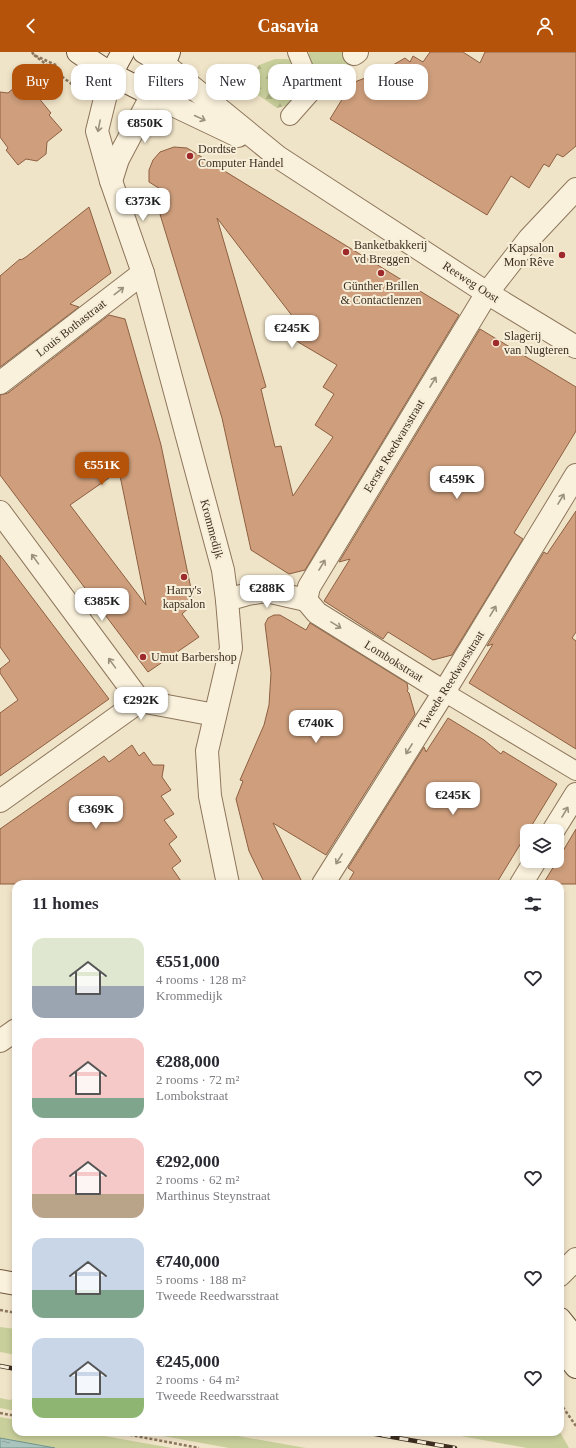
<!DOCTYPE html>
<meta charset="utf-8">
<style>
body{margin:0;font-family:Georgia,serif;background:#f7f7f7;color:#2b2b33;height:100vh;display:flex;flex-direction:column;font-size:15px;white-space:nowrap}
*{box-sizing:border-box;margin:0}
p{font-size:13px;color:#7c7c81}
.icon{flex:none;width:22px;height:22px;fill:none;stroke:currentColor;stroke-width:2;stroke-linecap:round;stroke-linejoin:round}
.map{position:relative;flex:1;overflow:hidden}
.drawer{position:absolute;left:12px;top:828px;width:552px;height:556px;display:flex;flex-direction:column;background:#fff;border-radius:12px;box-shadow:0 2px 6px #0003}
.drawer>*{flex:none}
.guide{position:absolute;left:12px;top:12px;width:552px;height:36px;display:flex;gap:8px}
.fabs{position:absolute;left:520px;top:772px;display:grid;gap:8px}
.fabs a{display:grid;place-items:center;width:44px;height:44px;border-radius:8px;background:#fff;box-shadow:0 2px 6px #0003;font-size:20px}
.price{position:absolute;translate:-50% -34px;padding:0 9px;border-radius:8px;background:#fff;color:#222;font-size:13px;line-height:26px;filter:drop-shadow(0 1px 2px #0008)}
.price::after{content:'';position:absolute;left:50%;top:24px;width:12px;height:9px;margin-left:-6px;background:inherit;clip-path:polygon(0 0,100% 0,50% 100%)}
.price.active{background:#b45309;color:#fff}
ul{padding:0;list-style:none}
li{display:flex;align-items:center;gap:12px;height:100px;padding:0 20px}
li span{display:grid;place-items:center;flex:none;width:112px;height:80px;border-radius:12px;color:#555}
li>.icon{margin-inline-start:auto}
span .icon{width:48px;height:48px;fill:#fffc;stroke-width:1}
li b{font-size:17px}
h2{display:flex;justify-content:space-between;align-items:center;height:48px;padding:0 20px;font-size:17px}
.pill{padding:0 14px;border-radius:12px;background:#fff;box-shadow:0 2px 6px #0003;font-size:14px;line-height:36px}
.pill.active{background:#b45309;color:#fff}
header{display:flex;justify-content:space-between;align-items:center;height:52px;padding:0 20px;background:#b45309;color:#fff;font-size:18px;font-weight:600}
.map>svg:first-child{display:block}
.green{fill:#c9cf9b}
.forest{fill:url(#forest-firs)}
.water{fill:url(#water-ripples);stroke:#6f938a}
.building{fill:#cf9f7d;stroke:#8d5f41;fill-rule:evenodd}
.lines{fill:none;stroke-linecap:round;stroke-linejoin:round}
.pedestrian-casing{stroke:#8d765c;stroke-width:20}
.minor-casing{stroke:#8d765c;stroke-width:24}
.tertiary-casing{stroke:#8d765c;stroke-width:24}
.secondary-casing{stroke:#6f573f;stroke-width:24}
.path{stroke:#8d765c;stroke-width:2.5;stroke-dasharray:3 2;stroke-linecap:butt}
.pedestrian{stroke:#faf1dc;stroke-width:18}
.minor{stroke:#faf1dc;stroke-width:22}
.tertiary{stroke:#faf1dc;stroke-width:22}
.secondary{stroke:#faf1dc;stroke-width:22}
.rail-casing{stroke:#3d2e20;stroke-width:4.5}
.rail{stroke:#f7eed8;stroke-width:3;stroke-dasharray:9;stroke-linecap:butt}
.oneway{stroke:#9c907e}
.poi-dot{fill:#9e2a2b;stroke:#f7eed8;stroke-width:1.5}
.labels{text-anchor:middle;dominant-baseline:central;stroke-width:4;stroke-linejoin:round;paint-order:stroke}
.poi-label{font-size:12px;fill:#3d2e20;stroke:#f7eed8;text-anchor:start}
.street-label{font-size:12px;fill:#3d2e20;stroke:#f7eed8}
</style>
<header><svg class="icon" aria-label="back" viewBox="0 0 24 24"><path d="M15 5l-7 7 7 7"/></svg>Casavia<svg class="icon" aria-label="person" viewBox="0 0 24 24"><circle cx="12" cy="8" r="4"/><path d="M4 21q1-7 8-7t8 7"/></svg></header>
<div class="map">
<svg width="576" height="1396" viewBox="0 0 576 1396">
<defs>
<pattern id="forest-firs" width="22" height="20" patternUnits="userSpaceOnUse"><rect width="22" height="20" fill="#c9cf9b"/><path d="M5 1l3.5 6h-7zM16 11l3.5 6h-7z" fill="#aeb285"/></pattern>
<pattern id="water-ripples" width="26" height="14" patternUnits="userSpaceOnUse"><rect width="26" height="14" fill="#a9c4bc"/><path d="M2 4q2-2 4 0t4 0M15 11q2-2 4 0t4 0" fill="none" stroke="#8ba098"/></pattern>
</defs>
<rect width="100%" height="100%" fill="#f0e4c8"/>
<g class="green">
<path d="M309 0H345L351 16 319 28 309 4Z"/>
<path d="M0 1275 16 1277V1303L0 1300Z"/>
<path d="M16 1345V1359L0 1356V1346L10 1348Z"/>
<path d="M0 1365 16 1368V1380H82L172 1396H0Z"/>
<path d="M141 1380H215L306 1396H229Z"/>
<path d="M439 1380H560L569 1396H527Z"/>
</g>
<path class="forest" d="M275 7H288L301 14 303 39 293 52 277 56 245 34 259 13Z"/>
<path class="water" d="M0 1386 55 1396H0Z"/>
<g class="building">
<path d="M430 0H463L480 11 485 0H576V94L563 105 557 102 549 115 544 112 529 136 511 124 487 163 330 67 352 31 381 20 405 6 410 10 413 4 423 10Z"/>
<path d="M22 29 35 45 37 44 51 61 49 63 62 78 47 90 46 102 37 109 26 107 18 113 6 98 8 96 0 85V40L8 41Z"/>
<path d="M174 95 187 96 459 263 305 518 289 522 251 498 222 366 156 149 162 138 149 130V118L153 108 160 100ZM217 166 293 265 298 290 337 313 323 335 334 342 315 373 333 385 293 444 281 394 275 395 261 337 266 335Z"/>
<path d="M89 155 111 221 70 252 79 255 0 315V224L20 207 21 208 26 205Z"/>
<path d="M109 263 125 267 152 361 161 393 194 551 182 562 199 585 148 620 0 423V343L8 341ZM119 419 124 443 146 553 70 453Z"/>
<path d="M480 277 576 335V379L514 481 523 487 452 603 433 608 388 580 383 587 324 549 350 507 339 510Z"/>
<path d="M576 459V580L572 586 576 589V697L469 631 493 592 487 594 544 500 547 502Z"/>
<path d="M0 503 109 647 0 724V661L18 648 0 621V617L10 609 0 595Z"/>
<path d="M274 563H280L306 578 310 571 407 631 408 637 407 639 409 641 415 662 326 803 273 771 303 832H265L249 799 236 747 243 729 240 728 264 673 269 653 271 621 265 572 268 566Z"/>
<path d="M448 666 484 688 501 702 503 699 557 732 496 832H347L354 820 348 816 424 695 426 700Z"/>
<path d="M132 693 139 704 144 700 153 713H164L162 725 171 738 161 744 174 762 164 768 177 785 169 792 181 809 172 816 183 832H0V777L104 704 109 710Z"/>
<path d="M576 777V832H543L557 809Z"/>
</g>
<g class="lines">
<defs>
<g id="pedestrian">
<path d="M297 0 313 38"/>
<path d="M290 64 313 38 321 35"/>
<path d="M444 640 576 719"/>
</g>
<g id="minor">
<path d="M354 2 357 0"/>
<path d="M0 331 143 221"/>
<path d="M0 460 140 649 215 663"/>
<path d="M227 548 248 542 266 539 306 548 317 561 444 640"/>
<path d="M306 548 309 535 487 241 529 187 576 137"/>
<path d="M0 749 140 649"/>
<path d="M553 779 576 742"/>
<path d="M323 832 444 640 576 423"/>
<path d="M521 832 535 809"/>
<path d="M0 989 16 978"/>
<path d="M560 1223 576 1207"/>
</g>
<g id="tertiary">
<path d="M164 12 278 105 487 241 576 295"/>
<path d="M111 22 97 79 111 129 143 221 223 518 227 548 231 596 207 699 210 744 228 832"/>
<path d="M111 129 118 107 152 43 238 84"/>
</g>
<g id="secondary">
<path d="M78 0 111 22 152 43 169 0"/>
<path d="M144 0 164 12"/>
<path d="M111 22 123 0"/>
<path d="M0 1229 16 1232"/>
<path d="M560 1267 576 1287"/>
<path d="M560 1295 576 1315"/>
</g>
</defs>
<use href="#pedestrian" class="pedestrian-casing"/>
<use href="#minor" class="minor-casing"/>
<use href="#tertiary" class="tertiary-casing"/>
<use href="#secondary" class="secondary-casing"/>
<g class="path">
<path d="M32 0 34 3 58 14"/>
<path d="M34 3 73 33 79 46"/>
<path d="M0 1258 16 1261"/>
<path d="M560 1351 576 1374"/>
<path d="M0 1361 16 1364"/>
<path d="M115 1380 199 1396"/>
</g>
<use href="#pedestrian" class="pedestrian"/>
<use href="#minor" class="minor"/>
<use href="#tertiary" class="tertiary"/>
<use href="#secondary" class="secondary"/>
<defs>
<g id="rail">
<path d="M0 1314 16 1317"/>
<path d="M364 1380 455 1396"/>
</g>
</defs>
<use href="#rail" class="rail-casing"/>
<use href="#rail" class="rail"/>
</g>
<defs><path id="oneway-shaft" d="M-6 0H5M1.5-3L5.5 0L1.5 3" fill="none" stroke-width="1.6" stroke-linecap="round" stroke-linejoin="round"/></defs>
<g class="oneway">
<use href="#oneway-shaft" transform="translate(200 66) rotate(25)"/>
<use href="#oneway-shaft" transform="translate(99 74) rotate(101)"/>
<use href="#oneway-shaft" transform="translate(119 239) rotate(-38)"/>
<use href="#oneway-shaft" transform="translate(433 330) rotate(-59)"/>
<use href="#oneway-shaft" transform="translate(561 447) rotate(-59)"/>
<use href="#oneway-shaft" transform="translate(35 507) rotate(-126)"/>
<use href="#oneway-shaft" transform="translate(322 513) rotate(-59)"/>
<use href="#oneway-shaft" transform="translate(493 559) rotate(-59)"/>
<use href="#oneway-shaft" transform="translate(336 573) rotate(32)"/>
<use href="#oneway-shaft" transform="translate(112 611) rotate(-126)"/>
<use href="#oneway-shaft" transform="translate(409 697) rotate(122)"/>
<use href="#oneway-shaft" transform="translate(565 760) rotate(-59)"/>
<use href="#oneway-shaft" transform="translate(339 807) rotate(122)"/>
</g>
<g class="poi-dot">
<circle cx="190" cy="104" r="4"/>
<circle cx="346" cy="200" r="4"/>
<circle cx="562" cy="203" r="4"/>
<circle cx="381" cy="221" r="4"/>
<circle cx="496" cy="291" r="4"/>
<circle cx="184" cy="525" r="4"/>
<circle cx="143" cy="605" r="4"/>
</g>
<g class="labels">
<g class="poi-label">
<text x="198" y="97">Dordtse<tspan x="198" dy="14">Computer Handel</tspan></text>
<text x="354" y="193">Banketbakkerij<tspan x="354" dy="14">vd Breggen</tspan></text>
<text x="554" y="196" text-anchor="end">Kapsalon<tspan x="554" dy="14">Mon Rêve</tspan></text>
<text x="381" y="234" text-anchor="middle">Günther Brillen<tspan x="381" dy="14">&amp; Contactlenzen</tspan></text>
<text x="504" y="284">Slagerij<tspan x="504" dy="14">van Nugteren</tspan></text>
<text x="184" y="538" text-anchor="middle">Harry's<tspan x="184" dy="14">kapsalon</tspan></text>
<text x="151" y="605">Umut Barbershop</text>
</g>
<g class="street-label">
<text transform="translate(471 230) rotate(33)">Reeweg Oost</text>
<text transform="translate(71 276) rotate(-38)">Louis Bothastraat</text>
<text transform="translate(394 394) rotate(-59)">Eerste Reedwarsstraat</text>
<text transform="translate(212 477) rotate(75)">Krommedijk</text>
<text transform="translate(394 609) rotate(32)">Lombokstraat</text>
<text transform="translate(451 628) rotate(-58)">Tweede Reedwarsstraat</text>
</g>
</g>
</svg>
<div class="fabs">
<a><svg class="icon" aria-label="layers" viewBox="0 0 24 24"><path d="M12 4l9 5-9 5-9-5zM3 14l9 5 9-5"/></svg></a>
</div>
<b class="price" style="left:145px;top:92px">€850K</b>
<b class="price" style="left:143px;top:170px">€373K</b>
<b class="price" style="left:292px;top:297px">€245K</b>
<b class="price active" style="left:102px;top:434px">€551K</b>
<b class="price" style="left:457px;top:448px">€459K</b>
<b class="price" style="left:267px;top:557px">€288K</b>
<b class="price" style="left:102px;top:570px">€385K</b>
<b class="price" style="left:141px;top:669px">€292K</b>
<b class="price" style="left:316px;top:692px">€740K</b>
<b class="price" style="left:453px;top:764px">€245K</b>
<b class="price" style="left:96px;top:778px">€369K</b>
<div class="guide">
<a class="pill active">Buy</a>
<a class="pill">Rent</a>
<a class="pill">Filters</a>
<a class="pill">New</a>
<a class="pill">Apartment</a>
<a class="pill">House</a>
</div>
<section class="drawer">
<h2>11 homes<svg class="icon" aria-label="filters" viewBox="0 0 24 24"><path d="M4 7h16M4 17h16"/><circle cx="9" cy="7" r="2"/><circle cx="15" cy="17" r="2"/></svg></h2>
<ul>
<li><span style="background:linear-gradient(#dfe7d0 60%,#9aa5b1 0)"><svg class="icon" aria-label="home" viewBox="0 0 24 24"><path d="M3 11l9-7 9 7M6 9v11h12V9"/></svg></span><div><b>€551,000</b><p>4 rooms · 128 m²</p><p>Krommedijk</p></div><svg class="icon" aria-label="heart" viewBox="0 0 24 24"><path d="M12 20l-8-8c-3-5 5-10 8-4 3-6 11-1 8 4z"/></svg></li>
<li><span style="background:linear-gradient(#f6c9c9 75%,#7fa58c 0)"><svg class="icon" aria-label="home" viewBox="0 0 24 24"><path d="M3 11l9-7 9 7M6 9v11h12V9"/></svg></span><div><b>€288,000</b><p>2 rooms · 72 m²</p><p>Lombokstraat</p></div><svg class="icon" aria-label="heart" viewBox="0 0 24 24"><path d="M12 20l-8-8c-3-5 5-10 8-4 3-6 11-1 8 4z"/></svg></li>
<li><span style="background:linear-gradient(#f6c9c9 70%,#b9a48a 0)"><svg class="icon" aria-label="home" viewBox="0 0 24 24"><path d="M3 11l9-7 9 7M6 9v11h12V9"/></svg></span><div><b>€292,000</b><p>2 rooms · 62 m²</p><p>Marthinus Steynstraat</p></div><svg class="icon" aria-label="heart" viewBox="0 0 24 24"><path d="M12 20l-8-8c-3-5 5-10 8-4 3-6 11-1 8 4z"/></svg></li>
<li><span style="background:linear-gradient(#c9d6e8 65%,#7fa58c 0)"><svg class="icon" aria-label="home" viewBox="0 0 24 24"><path d="M3 11l9-7 9 7M6 9v11h12V9"/></svg></span><div><b>€740,000</b><p>5 rooms · 188 m²</p><p>Tweede Reedwarsstraat</p></div><svg class="icon" aria-label="heart" viewBox="0 0 24 24"><path d="M12 20l-8-8c-3-5 5-10 8-4 3-6 11-1 8 4z"/></svg></li>
<li><span style="background:linear-gradient(#c9d6e8 75%,#8fb573 0)"><svg class="icon" aria-label="home" viewBox="0 0 24 24"><path d="M3 11l9-7 9 7M6 9v11h12V9"/></svg></span><div><b>€245,000</b><p>2 rooms · 64 m²</p><p>Tweede Reedwarsstraat</p></div><svg class="icon" aria-label="heart" viewBox="0 0 24 24"><path d="M12 20l-8-8c-3-5 5-10 8-4 3-6 11-1 8 4z"/></svg></li>
</ul>
</section>
</div>
